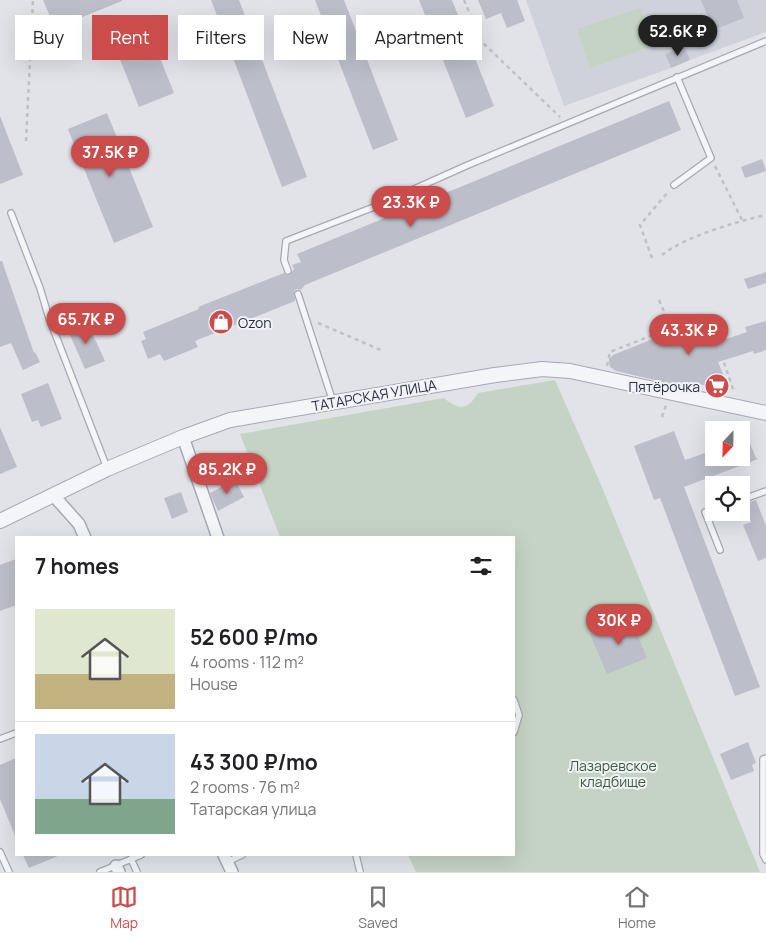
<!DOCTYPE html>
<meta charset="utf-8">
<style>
body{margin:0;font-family:Manrope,sans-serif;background:#f6f6f6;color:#202124;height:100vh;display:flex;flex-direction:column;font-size:19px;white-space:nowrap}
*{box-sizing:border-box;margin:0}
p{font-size:16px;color:#757577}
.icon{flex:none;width:28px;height:28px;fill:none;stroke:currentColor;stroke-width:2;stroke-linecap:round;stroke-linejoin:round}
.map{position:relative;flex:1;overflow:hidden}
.side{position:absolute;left:15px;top:536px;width:500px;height:320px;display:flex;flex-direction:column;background:#fff;border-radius:0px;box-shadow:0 5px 20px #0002}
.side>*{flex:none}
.guide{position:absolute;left:15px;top:15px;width:500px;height:45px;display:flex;gap:10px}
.needle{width:32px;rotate:202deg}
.buttons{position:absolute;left:705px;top:421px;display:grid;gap:10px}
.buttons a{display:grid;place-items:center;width:45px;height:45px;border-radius:0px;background:#fff;box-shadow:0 5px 20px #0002;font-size:25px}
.price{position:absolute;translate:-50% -42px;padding:0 11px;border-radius:18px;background:#ca4d4b;color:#fff;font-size:16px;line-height:32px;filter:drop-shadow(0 1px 2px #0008)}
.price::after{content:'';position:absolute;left:50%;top:30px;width:15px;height:11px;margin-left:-8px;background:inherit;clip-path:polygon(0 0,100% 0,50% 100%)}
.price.on{background:#222;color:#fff}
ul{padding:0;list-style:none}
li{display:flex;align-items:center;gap:15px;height:125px;padding:0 20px}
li+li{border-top:1px solid #e0e0e0}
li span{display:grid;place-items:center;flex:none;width:140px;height:100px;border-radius:0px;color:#555}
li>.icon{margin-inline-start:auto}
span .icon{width:60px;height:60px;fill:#fffc;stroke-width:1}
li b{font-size:21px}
h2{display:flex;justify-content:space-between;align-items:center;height:60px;padding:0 20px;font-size:21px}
.tag{padding:0 18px;border-radius:0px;background:#fff;box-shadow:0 5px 20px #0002;font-size:18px;line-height:45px}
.tag.on{background:#ca4d4b;color:#fff}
.dock{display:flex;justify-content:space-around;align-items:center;height:70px;border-top:1px solid #e0e0e0;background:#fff;font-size:14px;color:#757577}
.dock a{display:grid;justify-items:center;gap:2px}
.dock .on{color:#ca4d4b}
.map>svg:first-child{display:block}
.built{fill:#cfd2db}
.green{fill:#c4d3c3}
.building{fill:#bcbec9}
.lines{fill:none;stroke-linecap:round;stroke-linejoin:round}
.service-casing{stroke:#a6a9b3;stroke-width:8}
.minor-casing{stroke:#a6a9b3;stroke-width:14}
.tertiary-casing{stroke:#a6a9b3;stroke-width:16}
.path{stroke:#bfc1c8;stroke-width:2.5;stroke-dasharray:4 4;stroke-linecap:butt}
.service{stroke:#f4f5f8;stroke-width:5.5}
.minor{stroke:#f4f5f8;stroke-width:11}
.tertiary{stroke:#f4f5f8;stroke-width:14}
.labels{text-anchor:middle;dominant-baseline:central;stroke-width:4;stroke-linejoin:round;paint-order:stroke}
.poi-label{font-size:14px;fill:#2a2e41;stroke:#f1f2f7;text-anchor:start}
.street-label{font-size:14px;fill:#2a2e41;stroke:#f1f2f7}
.park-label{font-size:14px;fill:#385c38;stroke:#f1f2f7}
</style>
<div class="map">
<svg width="766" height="872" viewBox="0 0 766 872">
<rect width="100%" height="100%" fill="#e1e3e9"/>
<path class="built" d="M526 0H766V32L690 60 683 46 665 54 671 68 564 106Z"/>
<g class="green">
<path d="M640 8 653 46 590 68 577 29Z"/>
<path d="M555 380 601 485 760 872H416L408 855H514V538L280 537 240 434 444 398C459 411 468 410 478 393Z"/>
</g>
<g class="building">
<path d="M43 0H122V1L55 28Z"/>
<path d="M211 0H239L307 177 282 187Z"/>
<path d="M315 0H344L398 140 373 150Z"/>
<path d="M419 0H452L494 106 466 118Z"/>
<path d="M478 0H517L525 21 507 28 501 13 486 19Z"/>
<path d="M701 0H737L744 18 713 30Z"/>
<path d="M150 33 174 93 139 107 115 47Z"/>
<path d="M684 46 690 60 671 68 665 54Z"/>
<path d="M669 101 681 130 305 285 301 290 297 289 294 291 295 301 195 341 198 347 164 361 160 354 148 359 141 341 146 339 143 332 199 309 198 307 284 273 287 275H290L294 269 292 265 301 262 297 254Z"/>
<path d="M107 113 153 227 114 243 68 129Z"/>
<path d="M0 116 23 175 0 184Z"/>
<path d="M762 159 766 171 745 178 741 167Z"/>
<path d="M0 261H2L34 353 35 352 40 362 23 370 11 343 0 347Z"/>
<path d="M766 272V283L748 289 744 279Z"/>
<path d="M702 319 711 344 747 332 745 327 766 321V350L754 354 753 351 718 362 728 386 726 394 710 391 708 386 694 383 685 387 616 371 610 367 609 359 613 355Z"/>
<path d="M86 320 105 361 85 369 67 328Z"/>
<path d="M48 383 62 419 41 427 38 420 32 422 21 394Z"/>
<path d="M741 422 756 458 758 459 684 487 760 687 735 696 660 498 654 500 634 446 674 431 685 460 714 450V458H741Z"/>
<path d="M0 427 17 467 0 474Z"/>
<path d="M235 480 244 497 218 511 210 493Z"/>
<path d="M181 492 188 512 172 519 164 498Z"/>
<path d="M756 500 766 526V558L758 561 743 525 751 522 744 504Z"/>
<path d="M16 559V605L0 611V565Z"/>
<path d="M630 617 647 658 607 674 590 634Z"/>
<path d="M748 742 756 763 752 765 754 771 731 780 720 754Z"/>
<path d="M16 758V838L0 799V765Z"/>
<path d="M23 855H60L29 868Z"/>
</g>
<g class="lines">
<defs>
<g id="service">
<path d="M674 185 711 158 677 77"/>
<path d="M11 213 40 288 49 318 107 468"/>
<path d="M288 271 284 260 286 241 374 207 468 165 766 41"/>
<path d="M298 294 333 402"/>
<path d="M741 500 766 491"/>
<path d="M714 509 705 512 720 550"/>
<path d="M514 700 519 715 514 732"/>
<path d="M0 739 16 733"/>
<path d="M766 758 763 759V854L766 860"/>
<path d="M0 852 9 872"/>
<path d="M356 855 360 872"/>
<path d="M131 859 137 872"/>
<path d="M227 862 242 855"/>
<path d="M100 872 141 855"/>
</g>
<g id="minor">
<path d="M183 437 218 538"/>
<path d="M54 496 79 524 85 538"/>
<path d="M224 855 232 872"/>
<path d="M116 866 119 872"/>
</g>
<path id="tertiary" d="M0 521 107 469 183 437 230 420 495 375 542 369 570 371 766 413"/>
</defs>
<use href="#service" class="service-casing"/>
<use href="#minor" class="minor-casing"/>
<use href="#tertiary" class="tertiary-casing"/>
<g class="path">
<path d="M464 0 482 42 560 117"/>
<path d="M26 141 33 0"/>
<path d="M715 166 742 220"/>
<path d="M662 255C684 237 738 221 766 215"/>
<path d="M652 258 640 225 668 192"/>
<path d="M659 300 671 328 702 315 714 346 718 345 734 392"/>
<path d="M318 323 383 351"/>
<path d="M607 366 610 352 671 328 673 331"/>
<path d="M662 417 666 405"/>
</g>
<use href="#service" class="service"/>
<use href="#minor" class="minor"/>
<use href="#tertiary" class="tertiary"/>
</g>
<defs>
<symbol id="shop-disc" viewBox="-11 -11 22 22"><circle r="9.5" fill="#ca4d4b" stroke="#f1f2f7"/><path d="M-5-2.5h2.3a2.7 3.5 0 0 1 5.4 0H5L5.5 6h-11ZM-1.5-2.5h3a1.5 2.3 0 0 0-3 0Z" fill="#fff"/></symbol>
<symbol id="supermarket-disc" viewBox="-11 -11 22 22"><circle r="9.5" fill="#ca4d4b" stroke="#f1f2f7"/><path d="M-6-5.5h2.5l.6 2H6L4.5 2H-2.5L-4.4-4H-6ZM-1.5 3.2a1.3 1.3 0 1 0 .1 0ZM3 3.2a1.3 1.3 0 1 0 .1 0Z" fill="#fff"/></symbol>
</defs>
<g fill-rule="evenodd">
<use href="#shop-disc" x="207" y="308" width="28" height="28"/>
<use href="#supermarket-disc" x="703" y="372" width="28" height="28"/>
</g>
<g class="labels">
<g class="poi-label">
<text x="238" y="322">Ozon</text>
<text x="700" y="386" text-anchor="end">Пятёрочка</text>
</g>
<g class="street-label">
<text transform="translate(374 395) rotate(-10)">ТАТАРСКАЯ УЛИЦА</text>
</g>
<g class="park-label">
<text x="613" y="765">Лазаревское<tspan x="613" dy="16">кладбище</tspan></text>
</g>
</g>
</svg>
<div class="buttons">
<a><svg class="needle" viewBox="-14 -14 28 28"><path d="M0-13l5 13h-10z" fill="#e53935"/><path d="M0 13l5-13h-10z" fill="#757577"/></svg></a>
<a><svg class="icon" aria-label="locate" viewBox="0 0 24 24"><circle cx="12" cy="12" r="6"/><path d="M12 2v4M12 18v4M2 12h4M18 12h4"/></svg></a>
</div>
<b class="price on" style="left:678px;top:57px">52.6K ₽</b>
<b class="price" style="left:110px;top:178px">37.5K ₽</b>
<b class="price" style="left:411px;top:228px">23.3K ₽</b>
<b class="price" style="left:86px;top:345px">65.7K ₽</b>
<b class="price" style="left:689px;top:356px">43.3K ₽</b>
<b class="price" style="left:227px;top:495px">85.2K ₽</b>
<b class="price" style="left:619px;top:646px">30K ₽</b>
<div class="guide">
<a class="tag">Buy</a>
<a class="tag on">Rent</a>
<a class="tag">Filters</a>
<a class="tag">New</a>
<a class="tag">Apartment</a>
</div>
<section class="side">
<h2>7 homes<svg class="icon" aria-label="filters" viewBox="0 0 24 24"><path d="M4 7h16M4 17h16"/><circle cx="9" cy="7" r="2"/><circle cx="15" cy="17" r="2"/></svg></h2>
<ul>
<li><span style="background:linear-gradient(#dfe7d0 65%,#c2b280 0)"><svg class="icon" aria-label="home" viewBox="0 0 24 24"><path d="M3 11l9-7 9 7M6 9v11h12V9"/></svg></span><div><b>52 600 ₽/mo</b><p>4 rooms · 112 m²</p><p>House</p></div></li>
<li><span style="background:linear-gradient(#c9d6e8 65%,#7fa58c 0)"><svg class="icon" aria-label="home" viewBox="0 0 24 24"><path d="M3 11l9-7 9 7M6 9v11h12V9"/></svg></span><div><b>43 300 ₽/mo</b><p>2 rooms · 76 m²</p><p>Татарская улица</p></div></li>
</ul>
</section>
</div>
<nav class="dock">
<a class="on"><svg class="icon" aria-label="map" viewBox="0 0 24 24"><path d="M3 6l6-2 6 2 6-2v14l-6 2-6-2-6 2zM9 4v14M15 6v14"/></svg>Map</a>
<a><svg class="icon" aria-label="saved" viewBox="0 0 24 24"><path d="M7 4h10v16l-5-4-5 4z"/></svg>Saved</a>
<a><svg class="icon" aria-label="home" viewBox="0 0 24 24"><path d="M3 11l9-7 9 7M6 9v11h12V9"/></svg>Home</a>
</nav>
